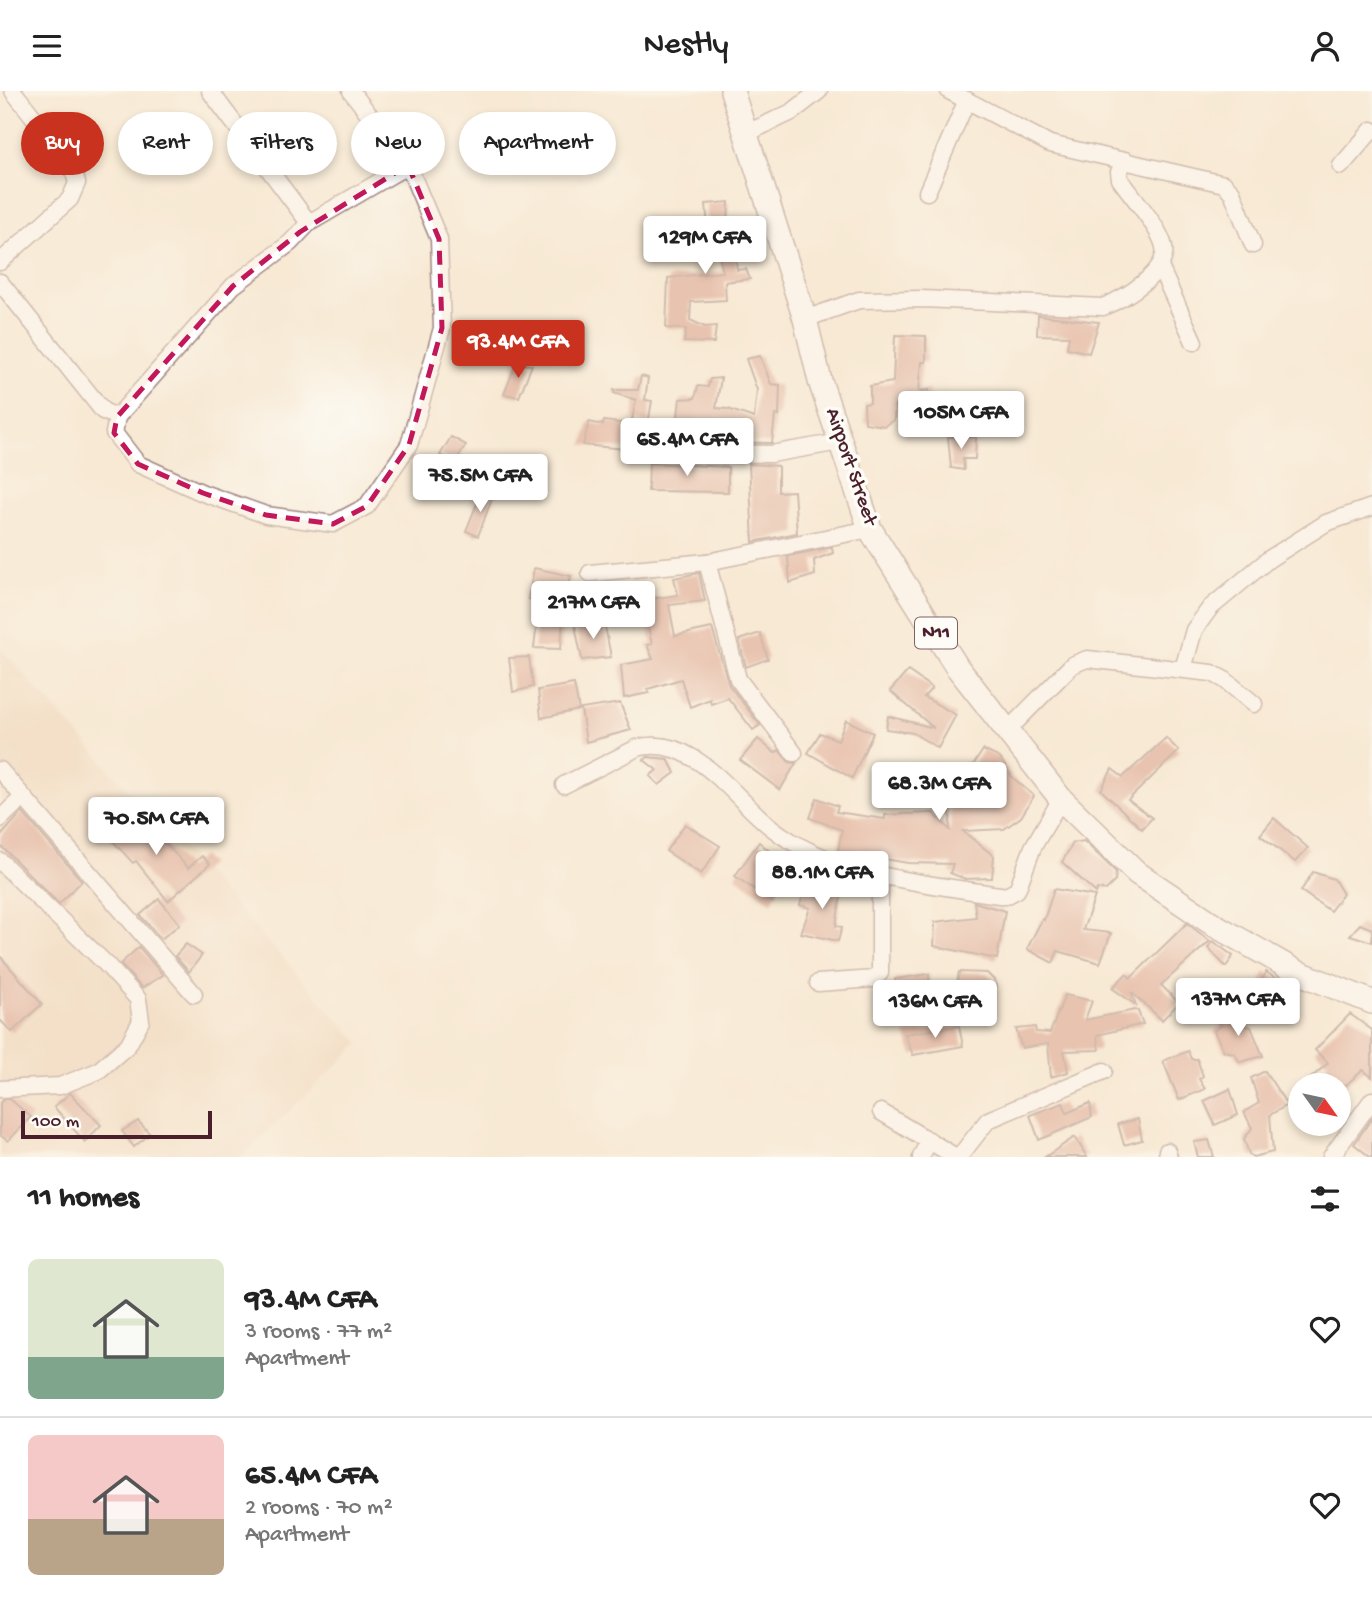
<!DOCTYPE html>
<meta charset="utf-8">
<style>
body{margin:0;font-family:"Gochi Hand",sans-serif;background:#f6f6f6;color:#222;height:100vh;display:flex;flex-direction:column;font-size:26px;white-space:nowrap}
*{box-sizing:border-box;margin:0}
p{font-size:23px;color:#767676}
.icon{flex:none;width:38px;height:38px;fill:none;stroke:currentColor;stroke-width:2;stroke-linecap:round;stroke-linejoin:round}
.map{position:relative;height:1066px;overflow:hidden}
.panel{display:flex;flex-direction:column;background:#fff;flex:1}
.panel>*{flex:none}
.guide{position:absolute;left:21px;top:21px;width:700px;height:63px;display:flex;gap:14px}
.needle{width:46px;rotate:123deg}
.controls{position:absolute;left:1288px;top:982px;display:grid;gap:14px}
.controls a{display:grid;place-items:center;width:63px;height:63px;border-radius:50%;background:#fff;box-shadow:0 4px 10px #0003;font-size:35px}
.scale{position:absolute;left:21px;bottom:18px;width:191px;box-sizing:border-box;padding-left:7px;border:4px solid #4a1f2b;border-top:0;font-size:19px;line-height:24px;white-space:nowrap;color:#4a1f2b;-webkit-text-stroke:5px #fdfcf7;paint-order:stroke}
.price{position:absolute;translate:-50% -60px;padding:0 16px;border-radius:7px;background:#fff;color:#222;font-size:23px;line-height:46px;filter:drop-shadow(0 2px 4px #0008)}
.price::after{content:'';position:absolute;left:50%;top:42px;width:21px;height:16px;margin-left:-10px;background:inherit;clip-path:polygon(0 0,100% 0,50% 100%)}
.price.active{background:#c8321e;color:#fff}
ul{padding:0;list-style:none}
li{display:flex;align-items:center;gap:21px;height:175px;padding:0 28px}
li+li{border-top:2px solid #e0e0e0}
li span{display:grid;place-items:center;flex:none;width:196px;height:140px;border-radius:10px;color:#555}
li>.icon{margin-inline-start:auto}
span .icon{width:84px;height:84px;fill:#fffc;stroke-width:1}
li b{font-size:30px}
h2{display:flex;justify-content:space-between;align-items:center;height:84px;padding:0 28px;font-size:30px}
.tag{padding:0 24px;border-radius:32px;background:#fff;box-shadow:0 4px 10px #0003;font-size:24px;line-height:63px}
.tag.active{background:#c8321e;color:#fff}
header{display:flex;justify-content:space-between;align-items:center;height:91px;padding:0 28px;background:#fff;font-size:32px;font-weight:600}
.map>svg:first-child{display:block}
.built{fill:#efd6bc}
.building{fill:#d69584}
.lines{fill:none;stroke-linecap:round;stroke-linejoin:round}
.minor-casing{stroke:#a08480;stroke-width:19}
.highway-casing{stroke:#a08480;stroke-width:26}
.minor{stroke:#fff;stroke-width:16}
.highway{stroke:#fff;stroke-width:23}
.marked{fill:none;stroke:#c2185b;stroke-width:5;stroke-dasharray:14 9;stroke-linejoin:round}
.labels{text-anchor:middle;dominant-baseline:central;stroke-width:7;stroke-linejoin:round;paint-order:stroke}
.shield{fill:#fdfcf7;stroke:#806168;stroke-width:2}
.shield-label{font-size:19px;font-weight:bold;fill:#4a1f2b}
.street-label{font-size:21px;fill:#4a1f2b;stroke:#fdfcf7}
</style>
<header><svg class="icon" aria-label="menu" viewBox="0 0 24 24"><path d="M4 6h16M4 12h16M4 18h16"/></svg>Nestly<svg class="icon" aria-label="person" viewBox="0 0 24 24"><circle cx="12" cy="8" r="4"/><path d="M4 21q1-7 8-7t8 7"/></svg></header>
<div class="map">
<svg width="1372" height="1066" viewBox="0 0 1372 1066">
<rect width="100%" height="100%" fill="#fdfcf7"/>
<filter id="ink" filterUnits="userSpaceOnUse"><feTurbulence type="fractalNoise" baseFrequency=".0143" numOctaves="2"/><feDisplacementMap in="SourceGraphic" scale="14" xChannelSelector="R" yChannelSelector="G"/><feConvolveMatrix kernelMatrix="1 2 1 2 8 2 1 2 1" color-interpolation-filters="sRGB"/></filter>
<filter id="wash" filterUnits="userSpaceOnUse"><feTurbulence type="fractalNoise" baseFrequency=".00686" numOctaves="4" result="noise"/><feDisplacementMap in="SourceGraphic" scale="28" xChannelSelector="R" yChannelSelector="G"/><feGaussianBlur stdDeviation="1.57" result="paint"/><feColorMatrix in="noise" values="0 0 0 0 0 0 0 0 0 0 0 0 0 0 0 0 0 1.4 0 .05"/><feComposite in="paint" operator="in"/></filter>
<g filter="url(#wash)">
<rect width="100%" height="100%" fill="#f7e9d4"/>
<path class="built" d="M0 557 360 952 241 1066H0Z"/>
<g id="blocks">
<g class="building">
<path d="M729 111 728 131 732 132 737 179 746 178 750 188 725 191 726 209 691 211 690 229 705 236 716 235 714 252 684 251 686 238 666 237 668 187 723 181 718 162 705 161 701 152H693V137H708L706 113Z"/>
<path d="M1038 224 1099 231 1089 262 1067 257 1069 245 1037 244Z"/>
<path d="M895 244 926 245V271H922L919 300 929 299V307L943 308 941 318 929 317V328L918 327 917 315 895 314 894 329 884 335 865 332 864 313 870 312V295L893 291Z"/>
<path d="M760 265 771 293 780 294 779 325 775 324 772 352 675 350 680 308 695 307 698 295 708 296 710 288 721 287 716 317 728 318 754 327 757 299 746 268Z"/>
<path d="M516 273 532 274 519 306 504 303Z"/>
<path d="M641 285 648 287 645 309 652 310 648 333 632 329 636 309 614 302V299H638Z"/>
<path d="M604 330 628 333 625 358 583 354 589 331 603 334Z"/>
<path d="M451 346 466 354 455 372 440 364Z"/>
<path d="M948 346H976L975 368H963L964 379 951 377Z"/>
<path d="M649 372 728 376V401L648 400Z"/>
<path d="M749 373 778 375V401L794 400 797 442 753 451Z"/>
<path d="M482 400 493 405 478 445 466 440Z"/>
<path d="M832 456 833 462 814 469 815 484 790 492 788 465Z"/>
<path d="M534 477 571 485 569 493H565L561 558 534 557 538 524 532 523 534 509 528 508Z"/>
<path d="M699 482 705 510 669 514 675 545 712 537 729 594 760 634 753 639 728 607 711 613 710 608 690 616 681 588 648 598 649 602 624 607 621 574 653 568 647 554 652 553 644 520 637 521 635 510 678 504 674 487Z"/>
<path d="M604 530 611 566 582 569 575 534Z"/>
<path d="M760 542 768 568 746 576 739 549Z"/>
<path d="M529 566 533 596 513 601 509 567Z"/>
<path d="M908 580 932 597 924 606 956 624 938 657 913 642 886 638 888 625 934 637 890 600Z"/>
<path d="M574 593 579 619 541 627 538 599Z"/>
<path d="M620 612 631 639 586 651 581 618Z"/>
<path d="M846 629 873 642 852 687 808 662 820 642 838 649Z"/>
<path d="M1166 647 1179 660 1128 709 1152 727 1142 738 1101 699 1112 678 1123 686Z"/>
<path d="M758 648 775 662 779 659 789 671 796 672 780 699 740 669Z"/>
<path d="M983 659 1000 667 1012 686 1034 705 1021 726 1004 738 963 740 994 765 992 787 965 788 950 782 953 773 908 772 838 760 842 739 810 727 817 707 838 715 836 721 885 728V724L933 722 950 739 951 701 930 700 929 687 970 679Z"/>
<path d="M648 666 668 668 675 682 659 694 650 685 657 679 644 669Z"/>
<path d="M22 721 82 790 59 813 0 754V746Z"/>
<path d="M138 723 188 777 202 765 210 773 168 810 136 770 133 772 110 747Z"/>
<path d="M1274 727 1308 757 1295 771 1260 744Z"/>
<path d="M685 733 720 755 701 783 666 760Z"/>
<path d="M1084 750 1116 781 1115 790 1106 799 1097 798 1096 802 1062 771 1073 752Z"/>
<path d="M759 751 789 777 772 811 735 785Z"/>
<path d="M1313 781 1334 788 1343 803 1330 820 1301 800Z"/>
<path d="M827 791 842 799 836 835 842 836 838 850 801 842 810 817 800 814 806 794Z"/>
<path d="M1054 798 1095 805 1083 839 1111 842 1100 872 1058 860 1053 872 1027 858 1042 828 1044 829Z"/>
<path d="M159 808 180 833 161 848 140 824Z"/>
<path d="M974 811 1005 820 997 868 934 855 935 831 976 826Z"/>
<path d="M1187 832 1210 850 1161 894 1179 912 1162 929 1131 901 1136 914 1112 897 1126 883 1131 887Z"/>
<path d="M1360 833 1372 838V851L1350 844Z"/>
<path d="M1213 850 1233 865 1226 876 1208 857Z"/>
<path d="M186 853 202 864 189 881 175 865Z"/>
<path d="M139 856 163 884 142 897 120 873Z"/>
<path d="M0 865 42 913 12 941 0 929Z"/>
<path d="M959 881 987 882 996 891 995 914 953 912Z"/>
<path d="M1266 881 1296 900 1290 909 1259 894Z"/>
<path d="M929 883 930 904 896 908 895 888Z"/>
<path d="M1065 904 1092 910 1085 929 1135 919 1138 920 1143 933 1097 944 1099 959 1064 960 1068 981 1051 986 1048 953 1022 957 1016 938 1035 936 1036 941 1050 942Z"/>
<path d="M1233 917 1235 925 1245 928V935L1251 936 1263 965 1240 971 1234 962 1224 960 1214 940 1222 934 1218 931Z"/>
<path d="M1350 923 1372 939V986L1363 979 1346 994H1303L1328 972 1315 959Z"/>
<path d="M959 935 963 955 913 964 905 943Z"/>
<path d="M1188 960 1191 968H1197L1203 985 1199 988 1205 998 1179 1009 1163 970Z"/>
<path d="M1265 980 1287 1014 1270 1024 1273 1061 1253 1066 1249 1063 1244 1048 1252 1037 1244 1021 1259 1012 1251 987Z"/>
<path d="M1230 998 1238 1024 1215 1034 1204 1010Z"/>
<path d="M70 1002 101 1034 85 1051 54 1016Z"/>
<path d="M4 1008H10L31 1026 8 1050 0 1044V1012Z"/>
<path d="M1063 1012 1067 1022 1090 1012 1092 1026 1039 1049 1030 1024Z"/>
<path d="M1372 1027V1066H1370L1354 1053Z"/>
<path d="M1138 1028 1142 1049 1124 1054 1118 1033Z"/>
<path d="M138 1030 150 1043 134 1056 122 1040Z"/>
<path d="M1075 1046 1087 1066H1045Z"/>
<path d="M1209 1049 1214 1066H1198L1194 1051Z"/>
</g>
</g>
</g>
<g filter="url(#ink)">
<use href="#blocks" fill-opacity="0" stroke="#a08480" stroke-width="2"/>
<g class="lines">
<defs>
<g id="minor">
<path d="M210 0 309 132"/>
<path d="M351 0 408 74 439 148 442 237 409 354 367 415 333 433 266 424 203 402 138 373 114 342 117 326 233 195 290 152 309 132 408 74"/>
<path d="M949 0 1050 53 1224 93 1232 101 1253 154"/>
<path d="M745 43 792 21 819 0"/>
<path d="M1341 75 1372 39"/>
<path d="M927 101 967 9"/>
<path d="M0 171 70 108 77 92 72 75 13 0"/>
<path d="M1160 176 1194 251"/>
<path d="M0 191 103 320 117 326"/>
<path d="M805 228 859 209 922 208 1103 216C1123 208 1169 181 1164 156 1161 138 1131 104 1120 88L1119 81 1125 69"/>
<path d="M635 360 771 363 840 351"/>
<path d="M707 471 738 588 794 662"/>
<path d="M590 482 707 471 870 438"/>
<path d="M1183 578 1194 539 1210 517 1269 468 1326 432 1372 416"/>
<path d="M1006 641 1072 574 1087 568 1212 582 1225 589 1254 613"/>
<path d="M0 679 194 903"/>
<path d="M564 694 637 657C694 642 733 707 772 737 834 786 930 793 1006 805L1017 799 1033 756 1061 708"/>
<path d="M0 728 23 706"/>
<path d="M0 770 106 873 138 908 141 930 128 954 98 980 60 995 0 998"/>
<path d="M818 892 874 888 880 882V785"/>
<path d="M881 1021 956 1066"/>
<path d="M1167 1060 1169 1066"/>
<path d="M921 1066 929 1049"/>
<path d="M959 1066 988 1029 1104 980"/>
<path d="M1331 1066 1372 1009"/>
</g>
<path id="highway" d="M732 0 805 228 820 290 870 438 957 576 1061 708 1137 782 1216 835 1297 881 1372 911"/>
</defs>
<use href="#minor" class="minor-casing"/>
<use href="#highway" class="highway-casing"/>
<use href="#minor" class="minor"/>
<use href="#highway" class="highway"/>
</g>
</g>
<path d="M0 0H1372V1066H0ZM408 74 439 148 442 237 409 354 367 415 333 433 266 424 203 402 138 373 114 342 117 326 233 195 300 141Z" fill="#f7e9d4" fill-opacity=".55" fill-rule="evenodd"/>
<path class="marked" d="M408 74 439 148 442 237 409 354 367 415 333 433 266 424 203 402 138 373 114 342 117 326 233 195 300 141Z"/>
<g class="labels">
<rect class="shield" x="915" y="526.5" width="42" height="31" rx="5"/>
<g class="shield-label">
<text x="936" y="542">N11</text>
</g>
<g class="street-label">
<text transform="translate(850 376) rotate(71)">Airport Street</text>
</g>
</g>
</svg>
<div class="controls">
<a><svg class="needle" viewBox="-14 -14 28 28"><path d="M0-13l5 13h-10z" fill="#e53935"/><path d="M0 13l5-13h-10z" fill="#767676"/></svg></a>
</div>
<div class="scale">100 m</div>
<b class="price" style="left:705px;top:185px">129M CFA</b>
<b class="price active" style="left:518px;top:289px">93.4M CFA</b>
<b class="price" style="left:961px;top:360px">105M CFA</b>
<b class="price" style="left:687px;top:387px">65.4M CFA</b>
<b class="price" style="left:480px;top:423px">75.5M CFA</b>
<b class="price" style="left:593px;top:550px">217M CFA</b>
<b class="price" style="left:939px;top:731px">68.3M CFA</b>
<b class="price" style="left:156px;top:766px">70.5M CFA</b>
<b class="price" style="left:822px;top:820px">88.1M CFA</b>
<b class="price" style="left:1238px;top:947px">137M CFA</b>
<b class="price" style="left:935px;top:949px">136M CFA</b>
<div class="guide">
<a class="tag active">Buy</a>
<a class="tag">Rent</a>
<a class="tag">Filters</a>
<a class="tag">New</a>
<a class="tag">Apartment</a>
</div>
</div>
<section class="panel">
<h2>11 homes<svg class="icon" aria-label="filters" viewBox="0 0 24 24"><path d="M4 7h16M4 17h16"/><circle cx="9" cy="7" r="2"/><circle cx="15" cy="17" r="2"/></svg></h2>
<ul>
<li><span style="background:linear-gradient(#dfe7d0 70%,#7fa58c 0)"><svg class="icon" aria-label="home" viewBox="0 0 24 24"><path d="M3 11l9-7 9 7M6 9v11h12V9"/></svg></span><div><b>93.4M CFA</b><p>3 rooms · 77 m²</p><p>Apartment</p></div><svg class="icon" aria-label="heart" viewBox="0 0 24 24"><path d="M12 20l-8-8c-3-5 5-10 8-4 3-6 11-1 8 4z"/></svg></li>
<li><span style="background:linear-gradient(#f6c9c9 60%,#b9a48a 0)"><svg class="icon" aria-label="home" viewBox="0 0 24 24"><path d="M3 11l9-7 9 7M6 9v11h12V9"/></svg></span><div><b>65.4M CFA</b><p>2 rooms · 70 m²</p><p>Apartment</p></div><svg class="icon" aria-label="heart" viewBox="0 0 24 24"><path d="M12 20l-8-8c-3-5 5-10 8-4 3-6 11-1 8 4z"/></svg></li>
</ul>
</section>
